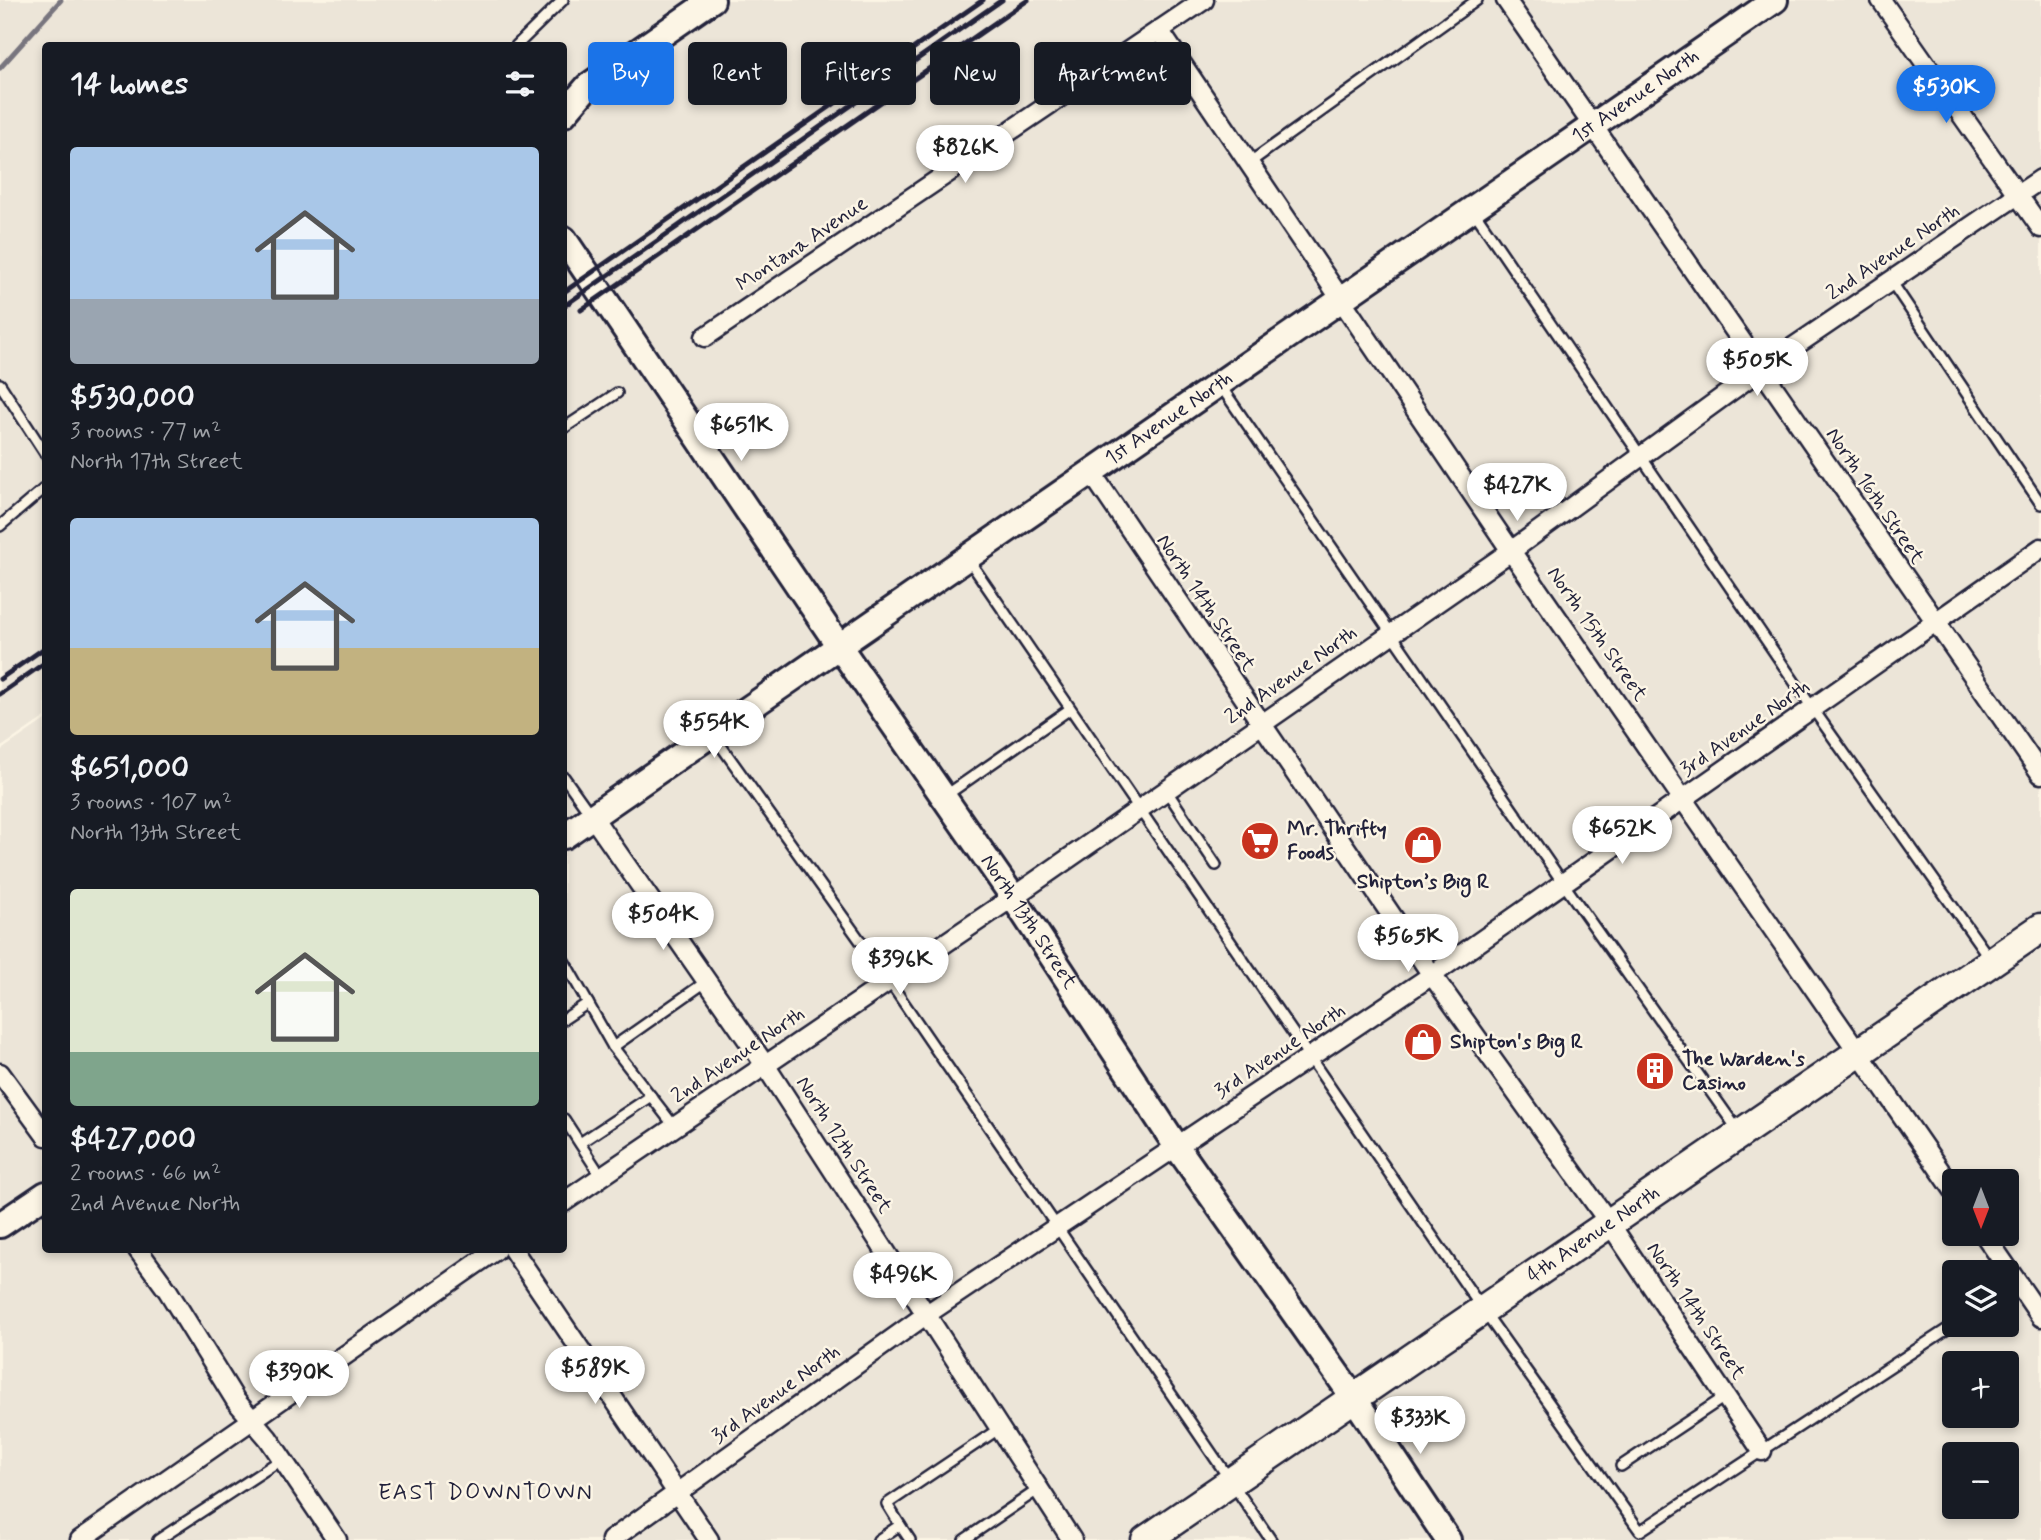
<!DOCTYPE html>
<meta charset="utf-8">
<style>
body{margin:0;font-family:Mynerve,sans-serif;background:#242831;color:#f1f3f6;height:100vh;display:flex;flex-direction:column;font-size:26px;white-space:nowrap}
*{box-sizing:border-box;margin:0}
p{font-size:23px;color:#9ea1a6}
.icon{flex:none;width:38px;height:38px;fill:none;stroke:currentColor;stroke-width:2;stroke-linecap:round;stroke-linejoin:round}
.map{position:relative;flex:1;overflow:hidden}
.sheet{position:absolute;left:42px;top:42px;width:525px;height:1211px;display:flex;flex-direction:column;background:#171b24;border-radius:7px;box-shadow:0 4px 10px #0003}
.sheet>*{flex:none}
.banner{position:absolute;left:588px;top:42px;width:665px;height:63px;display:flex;gap:14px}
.needle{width:46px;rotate:180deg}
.fabs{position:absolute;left:1942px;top:1169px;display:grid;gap:14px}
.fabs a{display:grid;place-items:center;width:77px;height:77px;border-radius:7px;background:#171b24;box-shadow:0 4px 10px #0003;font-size:35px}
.price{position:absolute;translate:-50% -60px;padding:0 16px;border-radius:24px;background:#fff;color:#222;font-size:23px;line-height:46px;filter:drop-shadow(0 2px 4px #0008)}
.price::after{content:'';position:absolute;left:50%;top:42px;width:21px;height:16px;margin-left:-10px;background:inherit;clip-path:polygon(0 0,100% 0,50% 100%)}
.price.current{background:#1a73e8;color:#fff}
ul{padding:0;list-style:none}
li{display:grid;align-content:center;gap:14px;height:371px;padding:0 28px}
li span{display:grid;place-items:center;height:217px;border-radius:7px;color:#555}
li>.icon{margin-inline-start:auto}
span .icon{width:126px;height:126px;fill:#fffc;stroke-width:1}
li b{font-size:30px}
h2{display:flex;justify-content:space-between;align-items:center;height:84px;padding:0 28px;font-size:30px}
.chip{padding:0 24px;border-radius:7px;background:#171b24;box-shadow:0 4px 10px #0003;font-size:24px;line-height:63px}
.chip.current{background:#1a73e8;color:#fff}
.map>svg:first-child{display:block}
.built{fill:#ece5d8;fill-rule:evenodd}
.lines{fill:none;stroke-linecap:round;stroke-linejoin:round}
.stream{stroke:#78757e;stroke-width:5}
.lane-casing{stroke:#22223b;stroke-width:14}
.street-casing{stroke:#22223b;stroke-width:23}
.secondary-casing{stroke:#22223b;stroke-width:30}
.primary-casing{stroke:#22223b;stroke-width:33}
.lane{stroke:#fcf5e5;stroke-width:9}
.street{stroke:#fcf5e5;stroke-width:18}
.secondary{stroke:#fcf5e5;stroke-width:24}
.primary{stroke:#fcf5e5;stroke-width:28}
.rail{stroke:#22223b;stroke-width:5}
.labels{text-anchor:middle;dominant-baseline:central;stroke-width:5;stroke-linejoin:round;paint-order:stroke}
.street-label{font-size:21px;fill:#22223b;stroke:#fcf5e5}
.poi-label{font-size:21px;font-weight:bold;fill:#22223b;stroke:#fcf5e5;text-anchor:start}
.neighbourhood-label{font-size:23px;letter-spacing:2px;fill:#22223b;stroke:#fcf5e5}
</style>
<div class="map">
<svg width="2041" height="1540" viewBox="0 0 2041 1540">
<rect width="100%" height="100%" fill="#fcf5e5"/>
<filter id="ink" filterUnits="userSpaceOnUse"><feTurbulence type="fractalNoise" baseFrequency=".0143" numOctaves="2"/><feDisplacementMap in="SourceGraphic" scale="14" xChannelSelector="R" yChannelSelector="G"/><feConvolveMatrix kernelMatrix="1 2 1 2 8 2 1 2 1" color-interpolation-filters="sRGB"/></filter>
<g filter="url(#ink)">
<path class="built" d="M0 0H2041V1540H0V751L45 720 46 1250H564V46H46L45 717 0 748ZM1955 1181H2007V1234H1955ZM1955 1272H2007V1325H1955ZM1955 1363H2007V1416H1955ZM1955 1454H2007V1507H1955Z"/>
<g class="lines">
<path class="stream" d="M0 68 61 0"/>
<defs>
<g id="lane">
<path d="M516 46 563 0"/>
<path d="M1249 163 1477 0"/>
<path d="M1473 210 1813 709 1990 959"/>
<path d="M1891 281 2041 504"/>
<path d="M0 384 46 455"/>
<path d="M1220 385 1563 883 1737 1129"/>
<path d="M564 428 617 393"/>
<path d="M0 526 46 487"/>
<path d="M968 559 1483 1310 1640 1531 1955 1324"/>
<path d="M714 736 889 981 1271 1540"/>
<path d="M564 777 591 815"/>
<path d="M1166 790 1216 865"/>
<path d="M945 796 1070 709"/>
<path d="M564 961 613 1047"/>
<path d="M564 1019 588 1003"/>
<path d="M564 1119 601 1176"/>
<path d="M674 1126 613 1047 707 981"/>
<path d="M580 1143 651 1096"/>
<path d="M1621 1466 1726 1396"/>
<path d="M900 1525 887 1504 1000 1428"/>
<path d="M158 1540 282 1459"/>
<path d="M878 1540 900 1525 910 1540"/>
<path d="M964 1540 1039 1489"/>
</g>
<g id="street">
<path d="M1506 0 2041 774"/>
<path d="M1881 0 2041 228"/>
<path d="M1159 30 1511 551 1955 1192"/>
<path d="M705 337 1204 0"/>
<path d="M1091 472 1432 975 1610 1224 1762 1451"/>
<path d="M592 816 765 1065 1072 1540"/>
<path d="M0 1073 46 1136"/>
<path d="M564 1202 1013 897 1511 551 1761 369 2041 179"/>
<path d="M1984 1234 2041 1317"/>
<path d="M138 1250 168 1291 236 1401 268 1438 337 1540"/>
<path d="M513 1250 709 1540"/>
<path d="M80 1540 496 1250"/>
<path d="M611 1540 927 1314 1432 975 2041 548"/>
</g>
<g id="secondary">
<path d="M564 114 588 86 712 0"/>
<path id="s1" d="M564 239 839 646 1013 897 1177 1147 1354 1398 1448 1540"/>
<path id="s2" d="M564 836 1775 0"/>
<path d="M0 1225 46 1194"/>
</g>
<g id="primary">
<path id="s3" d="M1146 1540 2041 928"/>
</g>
</defs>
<use href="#lane" class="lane-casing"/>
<use href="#street" class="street-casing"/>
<use href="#secondary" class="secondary-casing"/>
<use href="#primary" class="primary-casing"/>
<use href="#lane" class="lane"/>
<use href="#street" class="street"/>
<use href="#secondary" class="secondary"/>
<use href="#primary" class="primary"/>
<g class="rail">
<path d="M564 292 983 0"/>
<path d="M564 306 1002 0"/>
<path d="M581 310 1028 0"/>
<path d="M0 679 46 647"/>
<path d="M0 694 46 662"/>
</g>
</g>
</g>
<defs>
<symbol id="supermarket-disc" viewBox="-11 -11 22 22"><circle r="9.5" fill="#c8321e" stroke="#fcf5e5"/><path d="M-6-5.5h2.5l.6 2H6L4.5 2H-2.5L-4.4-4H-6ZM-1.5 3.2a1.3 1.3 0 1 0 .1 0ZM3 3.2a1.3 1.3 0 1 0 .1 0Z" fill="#fff"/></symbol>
<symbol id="shop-disc" viewBox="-11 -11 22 22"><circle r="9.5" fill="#c8321e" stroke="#fcf5e5"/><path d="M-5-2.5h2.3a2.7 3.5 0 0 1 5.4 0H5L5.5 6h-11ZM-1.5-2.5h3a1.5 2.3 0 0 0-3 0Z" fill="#fff"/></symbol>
<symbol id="building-disc" viewBox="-11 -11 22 22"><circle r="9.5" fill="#c8321e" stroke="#fcf5e5"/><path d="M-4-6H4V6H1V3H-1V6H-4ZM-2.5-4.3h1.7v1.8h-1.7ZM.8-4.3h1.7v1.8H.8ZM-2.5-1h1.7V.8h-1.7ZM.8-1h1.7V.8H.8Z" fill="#fff"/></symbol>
</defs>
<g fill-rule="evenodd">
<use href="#supermarket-disc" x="1238" y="819" width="44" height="44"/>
<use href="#shop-disc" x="1401" y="823" width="44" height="44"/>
<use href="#shop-disc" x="1401" y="1020" width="44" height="44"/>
<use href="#building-disc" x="1633" y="1049" width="44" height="44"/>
</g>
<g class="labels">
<g class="street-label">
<text stroke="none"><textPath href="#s2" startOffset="1302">1st Avenue North</textPath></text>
<text transform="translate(802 244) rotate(-34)">Montana Avenue</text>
<text transform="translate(1893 252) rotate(-34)">2nd Avenue North</text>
<text stroke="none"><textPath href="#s2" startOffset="735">1st Avenue North</textPath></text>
<text transform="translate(1875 496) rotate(56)">North 16th Street</text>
<text transform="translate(1206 603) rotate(56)">North 14th Street</text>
<text transform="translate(1597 634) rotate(55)">North 15th Street</text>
<text transform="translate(1291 675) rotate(-35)">2nd Avenue North</text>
<text transform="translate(1745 728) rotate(-35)">3rd Avenue North</text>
<text stroke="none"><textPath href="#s1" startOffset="826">North 13th Street</textPath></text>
<text transform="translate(1280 1051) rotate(-34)">3rd Avenue North</text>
<text transform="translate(738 1055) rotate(-34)">2nd Avenue North</text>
<text transform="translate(844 1145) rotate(57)">North 12th Street</text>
<text stroke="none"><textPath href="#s3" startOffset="542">4th Avenue North</textPath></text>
<text transform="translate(1696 1311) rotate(56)">North 14th Street</text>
<text transform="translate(776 1394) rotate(-36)">3rd Avenue North</text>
</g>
<g class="poi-label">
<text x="1287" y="829">Mr. Thrifty<tspan x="1287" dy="24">Foods</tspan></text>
<text x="1423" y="882" text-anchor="middle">Shipton’s Big R</text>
<text x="1450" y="1042">Shipton's Big R</text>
<text x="1682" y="1059">The Warden's<tspan x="1682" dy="24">Casino</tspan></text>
</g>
<g class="neighbourhood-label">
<text x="486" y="1493">EAST DOWNTOWN</text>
</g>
</g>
</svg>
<div class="fabs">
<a><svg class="needle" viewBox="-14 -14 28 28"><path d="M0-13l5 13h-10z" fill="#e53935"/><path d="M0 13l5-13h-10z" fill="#9ea1a6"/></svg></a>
<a><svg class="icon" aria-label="layers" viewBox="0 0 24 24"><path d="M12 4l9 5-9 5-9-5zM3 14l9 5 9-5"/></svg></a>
<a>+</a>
<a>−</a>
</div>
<b class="price current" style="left:1946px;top:125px">$530K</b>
<b class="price" style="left:965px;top:185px">$826K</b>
<b class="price" style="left:1757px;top:398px">$505K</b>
<b class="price" style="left:741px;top:463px">$651K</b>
<b class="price" style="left:1517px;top:523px">$427K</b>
<b class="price" style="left:714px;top:760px">$554K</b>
<b class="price" style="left:1622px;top:866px">$652K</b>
<b class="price" style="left:663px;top:952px">$504K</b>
<b class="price" style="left:1408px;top:974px">$565K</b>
<b class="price" style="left:900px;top:997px">$396K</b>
<b class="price" style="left:903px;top:1312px">$496K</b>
<b class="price" style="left:595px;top:1406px">$589K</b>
<b class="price" style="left:299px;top:1410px">$390K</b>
<b class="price" style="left:1420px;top:1456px">$333K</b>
<div class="banner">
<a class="chip current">Buy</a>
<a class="chip">Rent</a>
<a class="chip">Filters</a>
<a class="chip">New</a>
<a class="chip">Apartment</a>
</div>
<section class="sheet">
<h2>14 homes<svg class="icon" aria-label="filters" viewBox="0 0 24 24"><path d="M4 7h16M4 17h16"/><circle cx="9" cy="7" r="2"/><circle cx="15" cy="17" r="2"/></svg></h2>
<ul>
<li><span style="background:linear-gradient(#a9c7e8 70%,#9aa5b1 0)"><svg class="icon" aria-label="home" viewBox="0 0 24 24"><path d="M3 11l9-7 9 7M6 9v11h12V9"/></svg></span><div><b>$530,000</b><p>3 rooms · 77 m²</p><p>North 17th Street</p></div></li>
<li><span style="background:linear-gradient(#a9c7e8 60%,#c2b280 0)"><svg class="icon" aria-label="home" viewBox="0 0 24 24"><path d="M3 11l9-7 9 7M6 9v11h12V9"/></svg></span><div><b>$651,000</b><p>3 rooms · 107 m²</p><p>North 13th Street</p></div></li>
<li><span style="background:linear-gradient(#dfe7d0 75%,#7fa58c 0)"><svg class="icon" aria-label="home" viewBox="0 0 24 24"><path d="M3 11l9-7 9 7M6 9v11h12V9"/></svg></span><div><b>$427,000</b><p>2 rooms · 66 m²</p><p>2nd Avenue North</p></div></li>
</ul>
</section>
</div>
